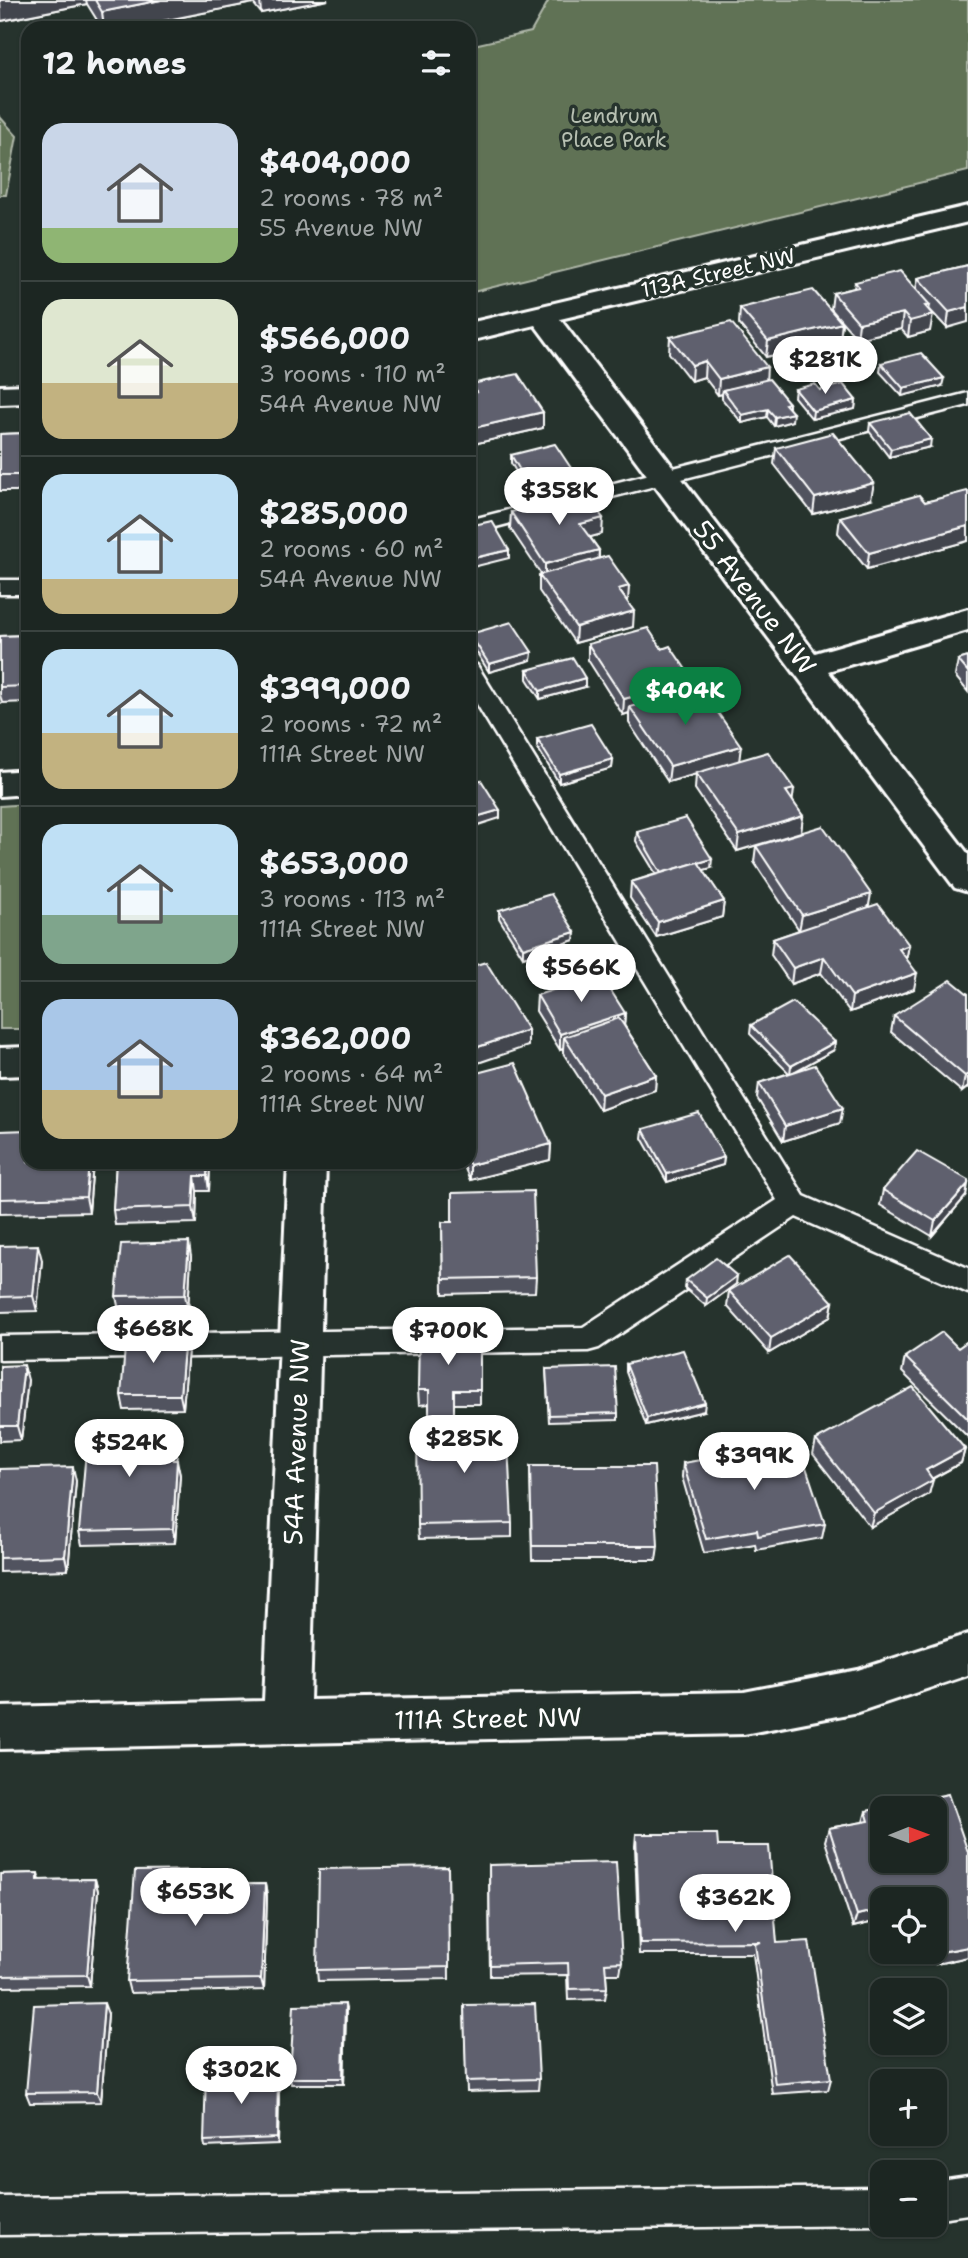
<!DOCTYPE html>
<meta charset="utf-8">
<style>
body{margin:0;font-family:"Shantell Sans",sans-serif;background:#29322f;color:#f1f3f6;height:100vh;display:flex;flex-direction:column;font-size:26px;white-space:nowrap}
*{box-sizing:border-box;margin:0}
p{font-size:23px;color:#a0a5a5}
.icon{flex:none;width:38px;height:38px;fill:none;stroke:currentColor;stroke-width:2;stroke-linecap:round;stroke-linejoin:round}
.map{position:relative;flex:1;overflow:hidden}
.drawer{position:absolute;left:21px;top:21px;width:455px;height:1148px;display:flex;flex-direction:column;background:#1c2622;border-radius:21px;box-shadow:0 2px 5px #0004,0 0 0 2px #3a4340}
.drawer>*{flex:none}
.needle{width:46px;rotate:89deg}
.controls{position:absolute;left:870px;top:1796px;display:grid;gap:14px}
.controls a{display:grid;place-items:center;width:77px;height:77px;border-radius:14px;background:#1c2622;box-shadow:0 2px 5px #0004,0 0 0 2px #3a4340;font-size:35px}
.price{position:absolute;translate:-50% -60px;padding:0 16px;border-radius:24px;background:#fff;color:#222;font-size:23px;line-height:46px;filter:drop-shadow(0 2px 4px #0008)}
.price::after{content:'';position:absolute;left:50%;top:42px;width:21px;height:16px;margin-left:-10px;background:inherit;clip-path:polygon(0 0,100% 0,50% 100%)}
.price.on{background:#0b8043;color:#fff}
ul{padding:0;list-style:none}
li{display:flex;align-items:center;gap:21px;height:175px;padding:0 21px}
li+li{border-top:2px solid #3a4340}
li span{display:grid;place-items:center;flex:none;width:196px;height:140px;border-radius:21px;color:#555}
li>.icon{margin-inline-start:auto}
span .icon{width:84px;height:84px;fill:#fffc;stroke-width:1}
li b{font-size:30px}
h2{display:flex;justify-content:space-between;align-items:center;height:84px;padding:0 21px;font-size:30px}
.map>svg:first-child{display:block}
.green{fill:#607254;stroke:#b0b8aa;stroke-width:2}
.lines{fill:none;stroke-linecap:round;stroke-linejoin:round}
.service-casing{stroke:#fff;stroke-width:5}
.minor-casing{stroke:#fff;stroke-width:6}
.service{fill:#26332d;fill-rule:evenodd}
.minor{fill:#26332d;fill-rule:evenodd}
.wall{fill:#51535f;stroke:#fff;stroke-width:2}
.shaded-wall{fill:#42444d;stroke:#fff;stroke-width:2}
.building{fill:#5e616e;stroke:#fff;stroke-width:2;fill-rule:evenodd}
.labels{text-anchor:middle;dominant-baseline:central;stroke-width:7;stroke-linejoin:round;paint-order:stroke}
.far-park-label{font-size:21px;fill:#b7c0b2;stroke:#26332d}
.far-street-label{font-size:21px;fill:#fff;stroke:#26332d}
.street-label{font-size:26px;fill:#fff;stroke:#26332d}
</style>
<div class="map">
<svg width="968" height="2258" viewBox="0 0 968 2258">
<rect width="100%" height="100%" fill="#26332d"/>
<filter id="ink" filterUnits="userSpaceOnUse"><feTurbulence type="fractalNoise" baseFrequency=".0143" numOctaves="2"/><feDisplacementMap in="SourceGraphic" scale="14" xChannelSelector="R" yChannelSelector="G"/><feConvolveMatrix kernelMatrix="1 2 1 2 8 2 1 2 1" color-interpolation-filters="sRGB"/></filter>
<g filter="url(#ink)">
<g class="green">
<path d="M549 0H968V171L469 293V46L531 32Z"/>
<path d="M0 117 17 136 6 195H0Z"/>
<path d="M28 804V1029H0V806Z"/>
</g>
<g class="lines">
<defs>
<g id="service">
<path d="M968 393V405L469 534V520Z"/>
<rect x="0" y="580" width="28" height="14"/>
<path d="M469 663 477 665 804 1196 968 1268V1293L796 1217 599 1348 588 1351 0 1360V1336L583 1327 777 1200 469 691Z"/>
<path d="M968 2176V2214L934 2219V2181Z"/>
<path d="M882 2187V2225L0 2235V2197Z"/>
</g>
<g id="minor">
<path d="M968 206V222L560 319 815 653 968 609V630L828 671 968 854V892L955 888 535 325 469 341V323Z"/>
<path d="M28 385V403L0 404V386Z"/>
<path d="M28 770V794L0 796V772Z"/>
<path d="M28 1047V1075L0 1076V1048Z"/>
<path d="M288 1162H326L310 1700 744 1692 858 1670 968 1634V1675L858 1712 744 1734 0 1749V1707L264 1701Z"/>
</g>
</defs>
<use href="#service" class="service-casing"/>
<use href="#minor" class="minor-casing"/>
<use href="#service" class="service"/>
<use href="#minor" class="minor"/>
</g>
<g class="wall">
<path d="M0 0H328L261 13 253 3 127 28H102L87 4 1 21 0 18Z"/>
<path d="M968 266 947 328 929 309 930 331 908 337 901 329 857 339 831 309 833 293 854 288 855 282 916 289 918 278Z"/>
<path d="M740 308 842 323 840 339 766 357 739 324Z"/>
<path d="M670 337 766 380 789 403V408L792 421 774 426 767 417 742 423 722 399V394L718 395 704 377 691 381 669 353Z"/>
<path d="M881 363 942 386 902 396 880 372Z"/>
<path d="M472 384 543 412V428L469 445V394H472Z"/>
<path d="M795 389 820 390 856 400 855 409 812 419 794 397Z"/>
<path d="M870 423 930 447 889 457 869 431Z"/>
<path d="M28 433V491H0V434Z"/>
<path d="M776 448 871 499 813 514 774 464Z"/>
<path d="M511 455 572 480 527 490 511 463Z"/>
<path d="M968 492V541L867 569 838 533 840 517 925 502Z"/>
<path d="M511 512 602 534 590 537 599 550V559L628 602 633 627 575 643 539 591V575L541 574 510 528Z"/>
<path d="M28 527V564H25L24 555Z"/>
<path d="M470 634 532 652 531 660 489 672 470 642Z"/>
<path d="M28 635V702L2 703 0 695V636Z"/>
<path d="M588 644 662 649 693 680V689L739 761 792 801 803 816 801 832 737 851 695 789 696 774 668 782 629 723V713L623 715 588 660Z"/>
<path d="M968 657V692L955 676 958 660Z"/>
<path d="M527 670 585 687 540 699 527 679Z"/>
<path d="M537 739 613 759 612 768 559 783 537 747Z"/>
<path d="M637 832 711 868 703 870 724 901 722 917 656 937 630 898 631 882 656 874 636 841Z"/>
<path d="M756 846 868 907 909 945 906 959 914 989 850 1012 821 973 791 984 771 955 773 939 799 930 754 862Z"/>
<path d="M499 910 575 932 574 940 523 957 499 918Z"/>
<path d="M968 994V1087L962 1092 891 1032 894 1016Z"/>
<path d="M537 995 625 1013 624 1025 656 1075 655 1090 600 1110 563 1053V1049L560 1050 536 1011Z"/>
<path d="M751 1025 834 1050 795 1071 840 1123 783 1141 757 1098 759 1083 789 1073 750 1034Z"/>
<path d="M643 1129 724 1157 723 1165 667 1182 642 1138Z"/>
<path d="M0 1131 93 1162 89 1212 0 1214Z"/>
<path d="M551 1144 550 1160 470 1180 462 1162H469Z"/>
<path d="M116 1162H210L209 1191H197L196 1223 115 1225 113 1210Z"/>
<path d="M883 1190 966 1196 932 1236 880 1205Z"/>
<path d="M442 1222 536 1277 535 1292 443 1294Z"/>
<path d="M0 1246 42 1260 37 1311 0 1312Z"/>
<path d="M191 1257 188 1310 119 1311 116 1296Z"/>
<path d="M686 1280 736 1284 706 1306 685 1288Z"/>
<path d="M729 1291 833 1302 830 1317 769 1353 727 1306Z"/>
<path d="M480 1331V1404H454V1426L512 1523V1537L419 1539 418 1525 429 1427V1404L419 1405 418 1390Z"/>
<path d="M185 1335 188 1349 183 1409 124 1410 121 1395Z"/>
<path d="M968 1341V1437L902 1372 905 1357 958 1348Z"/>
<path d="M626 1364 704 1411 646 1425 626 1372Z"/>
<path d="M0 1366 28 1380 21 1440 0 1441Z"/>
<path d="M546 1369 618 1413V1420L549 1422Z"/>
<path d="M175 1426 178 1441 176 1460 180 1475 175 1543 82 1545 79 1531Z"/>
<path d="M816 1440 965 1449 961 1463 932 1479 929 1494 870 1527 813 1454Z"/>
<path d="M683 1463 825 1524 822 1538 756 1550 755 1544 704 1553 682 1477Z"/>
<path d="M530 1466 658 1546 656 1560H532Z"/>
<path d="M0 1469 76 1481 68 1570 0 1572Z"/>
<path d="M866 1811 968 1852V1957L936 1964 932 1951H934V1899H882V1920L853 1927 825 1841 829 1828 863 1822Z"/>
<path d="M636 1834 718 1846 777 1943 831 2079 828 2090 772 2094 753 1954H639L635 1846Z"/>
<path d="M489 1865 622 1962 620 1974H606L607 1988 605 1999 568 2000 567 1975 490 1976Z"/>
<path d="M448 1867 449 1979 318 1981 317 1970Z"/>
<path d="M38 1873 40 1880 95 1879 98 1891 90 1986 0 1987V1874Z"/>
<path d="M219 1882V1885L265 1884 267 1896 264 1990 130 1993 127 1981Z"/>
<path d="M464 2005 539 2079 538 2090 467 2092Z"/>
<path d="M346 2010 344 2084H291L290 2078Z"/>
<path d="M108 2014 101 2102 30 2103 26 2093Z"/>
<path d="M279 2078 278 2144 205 2147 204 2141Z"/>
</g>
<g class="shaded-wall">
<path d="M0 0H86L87 4 1 21Z"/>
<path d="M161 0H253V3L127 28H104L102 12Z"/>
<path d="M260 0H328L261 13Z"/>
<path d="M930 305 928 316 933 315 930 331 908 337 910 321 925 306Z"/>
<path d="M968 307V322L947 328 949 312Z"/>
<path d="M903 313 901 329 857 339 859 323Z"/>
<path d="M842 323 840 339 766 357 768 341Z"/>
<path d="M705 361 704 377 691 381 692 365Z"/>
<path d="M767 367 766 383 723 390 722 394 718 395 719 379Z"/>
<path d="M944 378 942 386 902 396 903 388Z"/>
<path d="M856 400 855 409 812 419 813 411Z"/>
<path d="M768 409 767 417 742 423V415Z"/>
<path d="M543 412V428L469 445V429Z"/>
<path d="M793 413 792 421 774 426 775 417Z"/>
<path d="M931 439 930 447 889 457 891 449Z"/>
<path d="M573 471 572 480 527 490V482Z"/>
<path d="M874 483 871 499 813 514 815 498Z"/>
<path d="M603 518 602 534 580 540V524Z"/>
<path d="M968 526V541L867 569 869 553Z"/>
<path d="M509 550V558L469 568V559Z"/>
<path d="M599 550 598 566 545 580V564Z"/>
<path d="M629 586 628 602 618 589Z"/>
<path d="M634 611 633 627 575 643 576 627Z"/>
<path d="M532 652 531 660 489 672V664Z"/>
<path d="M585 678V687L540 699V691Z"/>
<path d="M693 680 692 696 630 707 629 713 623 715 624 699Z"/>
<path d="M741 746 739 762 668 782 670 766Z"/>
<path d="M613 759 612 768 559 783V774Z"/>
<path d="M794 789 792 805 786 791Z"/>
<path d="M500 810V818L469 828V819Z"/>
<path d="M803 816 801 832 737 851 739 835Z"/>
<path d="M712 859 711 868 661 882 662 874Z"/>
<path d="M871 894 868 910 799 931 802 915Z"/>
<path d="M724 901 722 917 656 937 658 922Z"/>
<path d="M575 932 574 940 523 957V948Z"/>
<path d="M909 945 906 961 899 949Z"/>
<path d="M471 949V965L469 966V950Z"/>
<path d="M824 957 821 973 791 984 793 968Z"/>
<path d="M917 973 914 989 850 1012 852 996Z"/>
<path d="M625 1013 624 1029 564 1037 563 1049 560 1050V1034Z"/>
<path d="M528 1030V1046L469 1066V1050Z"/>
<path d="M835 1042 834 1050 790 1074 791 1066Z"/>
<path d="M968 1074V1087L962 1092 965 1076Z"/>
<path d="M656 1075 655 1090 600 1110 601 1094Z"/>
<path d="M843 1108 840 1123 783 1141 785 1126Z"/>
<path d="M551 1144 550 1160 470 1180V1165Z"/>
<path d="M724 1157 723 1165 667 1182V1174Z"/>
<path d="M89 1162H93L89 1212 86 1197Z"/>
<path d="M207 1162H210L209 1191 207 1176Z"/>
<path d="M195 1176 197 1191 196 1223 193 1207Z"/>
<path d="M968 1184 966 1196 932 1236 935 1221Z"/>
<path d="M189 1242 191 1257 188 1310 185 1295Z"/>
<path d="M38 1245 42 1260 37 1311 33 1296Z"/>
<path d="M737 1276 736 1284 706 1306 707 1298Z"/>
<path d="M833 1302 830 1317 769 1353 771 1338Z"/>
<path d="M185 1335 188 1349 183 1409 180 1395Z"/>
<path d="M24 1365 28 1380 21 1440 17 1426Z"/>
<path d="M705 1403 704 1411 646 1425 647 1418Z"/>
<path d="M175 1426 178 1441 175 1475 173 1460Z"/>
<path d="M965 1449 961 1463 922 1484 926 1470Z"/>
<path d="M177 1460 180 1475 175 1543 173 1529Z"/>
<path d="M73 1467 76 1481 68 1570 65 1556Z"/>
<path d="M933 1480 929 1494 870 1527 874 1513Z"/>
<path d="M216 1870 219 1882 218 1897 216 1885Z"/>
<path d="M95 1879 98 1891 90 1986 87 1975Z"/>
<path d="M265 1884 267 1896 264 1990 261 1979Z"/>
<path d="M882 1909V1920L853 1927 857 1915Z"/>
<path d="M968 1947V1957L936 1964 941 1952Z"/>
<path d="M104 2003 108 2014 101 2102 97 2092Z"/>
<path d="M345 2004 346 2010 344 2084 343 2078Z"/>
<path d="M278 2072 279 2078 278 2144 277 2138Z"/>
</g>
<g class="building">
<path d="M95 0H161L102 12Z"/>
<path d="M968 266V307L949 312 918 278Z"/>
<path d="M900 271 930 305 925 306 933 315 910 321 903 313 859 323 833 293 859 287 855 282Z"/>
<path d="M813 290 842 323 768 341 740 308Z"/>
<path d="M731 322 767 367 719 379 705 361 692 365 670 337Z"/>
<path d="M921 353 944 378 903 388 881 363Z"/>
<path d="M518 374 543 412 469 429V394L477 392 472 384Z"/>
<path d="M769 379 789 403 785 404 793 413 775 417 768 409 742 415 723 390Z"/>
<path d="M815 384 820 390 843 384 856 400 813 411 795 389Z"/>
<path d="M910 413 931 439 891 449 870 423Z"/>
<path d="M28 433V475H0V434Z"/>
<path d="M833 433 874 483 815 498 776 448Z"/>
<path d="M555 444 573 471 527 482 511 455Z"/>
<path d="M967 491 968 492V526L869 553 840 517 919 495 925 502Z"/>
<path d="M585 493 603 518 580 524 599 550 545 564 511 512Z"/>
<path d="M492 521 509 550 469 559V526Z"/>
<path d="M27 527 28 555H24Z"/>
<path d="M608 556 629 586 618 589 634 611 576 627 539 575Z"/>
<path d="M512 622 532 652 489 664 470 634Z"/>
<path d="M648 628 662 649 670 646 693 680 624 699 588 644Z"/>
<path d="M28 635V686L0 687V636Z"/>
<path d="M968 657V672L958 660Z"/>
<path d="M573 658 585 678 540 691 527 670Z"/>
<path d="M700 687 741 746 670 766 630 707Z"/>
<path d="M591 724 613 759 559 774 537 739Z"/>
<path d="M768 752 794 789 786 791 803 816 739 835 696 773Z"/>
<path d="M481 780 500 810 469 819V783Z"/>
<path d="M686 818 712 859 698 863V862L661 873 637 832Z"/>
<path d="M823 826 871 894 802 915 756 846Z"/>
<path d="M698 862 724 901 658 922 631 882Z"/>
<path d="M551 894 575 932 523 948 499 910Z"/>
<path d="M878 904 909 945 899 949 917 973 852 996 824 957 793 968 773 939Z"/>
<path d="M486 962 528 1030 469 1050V967Z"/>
<path d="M601 975 625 1013 560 1034 537 995Z"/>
<path d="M951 980 968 994V1074L965 1076 894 1016Z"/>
<path d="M793 1002 835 1042 791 1066 751 1025Z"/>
<path d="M619 1018 656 1075 601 1094 564 1037Z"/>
<path d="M515 1063 551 1144 470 1165 468 1162 469 1075Z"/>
<path d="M815 1065 843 1108 785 1126 759 1083Z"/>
<path d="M699 1113 724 1157 667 1174 643 1129Z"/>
<path d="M28 1130V1162H89L86 1197 0 1199V1131Z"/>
<path d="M917 1151 968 1180V1184L935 1221 883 1190Z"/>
<path d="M116 1162H207V1176H195L193 1207 113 1210Z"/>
<path d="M533 1191 536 1277 443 1279 442 1222H452V1193Z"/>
<path d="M189 1242 185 1295 116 1296 121 1244Z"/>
<path d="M38 1245 33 1296 0 1297V1246Z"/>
<path d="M790 1255 833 1302 771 1338 729 1291Z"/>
<path d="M716 1258 737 1276 707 1298 686 1280Z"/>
<path d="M419 1331H480V1390H454V1415H429V1390H418Z"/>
<path d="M942 1332 958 1348 968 1341V1419L905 1357Z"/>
<path d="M185 1335 180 1395H121L126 1336Z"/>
<path d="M683 1350 705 1403 647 1418 626 1364Z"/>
<path d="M24 1365 17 1426H0V1366Z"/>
<path d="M615 1367 618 1413 549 1415 546 1369Z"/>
<path d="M913 1387 965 1449 926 1470 933 1480 874 1513 816 1440Z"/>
<path d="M507 1425 512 1523 418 1525 417 1427Z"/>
<path d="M175 1426 173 1460H177L173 1529 79 1531 88 1428Z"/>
<path d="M798 1443 825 1524 758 1536 757 1530 706 1539 683 1463Z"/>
<path d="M530 1466H654L658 1546H532Z"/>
<path d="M73 1467 65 1556 0 1558V1469Z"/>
<path d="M948 1794 968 1852V1947L941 1952 934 1935V1899H882V1909L857 1915 829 1828 869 1821 866 1811ZM882 1808H934V1860H882Z"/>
<path d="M636 1834H717L718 1846H769L777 1943 809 1941 831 2079 775 2084 755 1944 761 1942 640 1943Z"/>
<path d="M616 1862 622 1962 605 1963 607 1988 569 1989 568 1963 490 1965 489 1865Z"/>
<path d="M448 1867 449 1967 317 1970 319 1869Z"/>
<path d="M216 1870V1885L265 1884 261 1979 127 1981 135 1871Z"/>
<path d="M38 1873V1880L95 1879 87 1975 0 1976V1874Z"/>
<path d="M104 2003 97 2092 26 2093 34 2005Z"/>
<path d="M345 2004 343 2078H290L294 2005Z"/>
<path d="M535 2004 539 2079 466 2081 464 2005Z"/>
<path d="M278 2072 277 2138 204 2141 206 2074Z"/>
</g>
</g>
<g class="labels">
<g class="far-park-label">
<text x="614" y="116">Lendrum<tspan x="614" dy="24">Place Park</tspan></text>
</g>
<g class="far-street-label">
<text transform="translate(718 273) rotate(-13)">113A Street NW</text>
</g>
<g class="street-label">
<text transform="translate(755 597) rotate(53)">55 Avenue NW</text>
<text transform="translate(296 1442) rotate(-88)">54A Avenue NW</text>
<text transform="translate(488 1718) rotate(-1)">111A Street NW</text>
</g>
</g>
</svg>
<div class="controls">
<a><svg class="needle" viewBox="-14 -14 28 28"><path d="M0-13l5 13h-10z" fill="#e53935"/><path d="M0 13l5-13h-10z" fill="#a0a5a5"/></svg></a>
<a><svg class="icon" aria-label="locate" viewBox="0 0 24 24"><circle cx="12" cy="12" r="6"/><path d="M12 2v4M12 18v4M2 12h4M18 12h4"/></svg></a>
<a><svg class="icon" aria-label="layers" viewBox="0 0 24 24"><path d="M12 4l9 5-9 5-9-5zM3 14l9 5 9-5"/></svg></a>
<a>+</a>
<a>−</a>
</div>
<b class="price" style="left:825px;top:396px">$281K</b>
<b class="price" style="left:559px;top:527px">$358K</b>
<b class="price on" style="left:685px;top:727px">$404K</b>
<b class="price" style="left:581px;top:1004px">$566K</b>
<b class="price" style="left:153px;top:1365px">$668K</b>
<b class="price" style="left:448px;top:1367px">$700K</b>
<b class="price" style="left:464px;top:1475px">$285K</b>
<b class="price" style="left:129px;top:1479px">$524K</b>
<b class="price" style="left:754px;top:1492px">$399K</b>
<b class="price" style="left:195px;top:1928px">$653K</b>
<b class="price" style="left:735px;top:1934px">$362K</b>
<b class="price" style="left:241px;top:2106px">$302K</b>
<section class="drawer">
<h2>12 homes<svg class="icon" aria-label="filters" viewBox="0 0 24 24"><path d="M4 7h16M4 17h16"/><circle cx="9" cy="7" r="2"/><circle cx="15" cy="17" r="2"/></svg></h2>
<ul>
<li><span style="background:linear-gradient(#c9d6e8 75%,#8fb573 0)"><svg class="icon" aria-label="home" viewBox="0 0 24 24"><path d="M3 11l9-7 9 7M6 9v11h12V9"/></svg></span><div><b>$404,000</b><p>2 rooms · 78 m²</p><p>55 Avenue NW</p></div></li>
<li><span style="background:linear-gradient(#dfe7d0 60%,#c2b280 0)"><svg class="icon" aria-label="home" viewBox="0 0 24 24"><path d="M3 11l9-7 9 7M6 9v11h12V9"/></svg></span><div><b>$566,000</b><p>3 rooms · 110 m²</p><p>54A Avenue NW</p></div></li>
<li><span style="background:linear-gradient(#bfe0f5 75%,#c2b280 0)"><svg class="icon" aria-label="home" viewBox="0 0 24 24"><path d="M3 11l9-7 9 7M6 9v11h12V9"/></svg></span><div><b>$285,000</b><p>2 rooms · 60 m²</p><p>54A Avenue NW</p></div></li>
<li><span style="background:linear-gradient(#bfe0f5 60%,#c2b280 0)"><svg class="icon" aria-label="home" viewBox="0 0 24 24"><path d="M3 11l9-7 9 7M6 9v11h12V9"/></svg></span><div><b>$399,000</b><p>2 rooms · 72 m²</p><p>111A Street NW</p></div></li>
<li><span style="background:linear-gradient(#bfe0f5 65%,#7fa58c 0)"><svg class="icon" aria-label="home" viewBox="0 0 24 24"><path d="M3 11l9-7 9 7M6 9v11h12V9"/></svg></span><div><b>$653,000</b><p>3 rooms · 113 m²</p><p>111A Street NW</p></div></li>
<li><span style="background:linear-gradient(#a9c7e8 65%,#c2b280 0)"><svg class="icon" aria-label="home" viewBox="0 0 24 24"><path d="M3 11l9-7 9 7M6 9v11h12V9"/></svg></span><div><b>$362,000</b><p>2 rooms · 64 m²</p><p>111A Street NW</p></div></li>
</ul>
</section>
</div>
